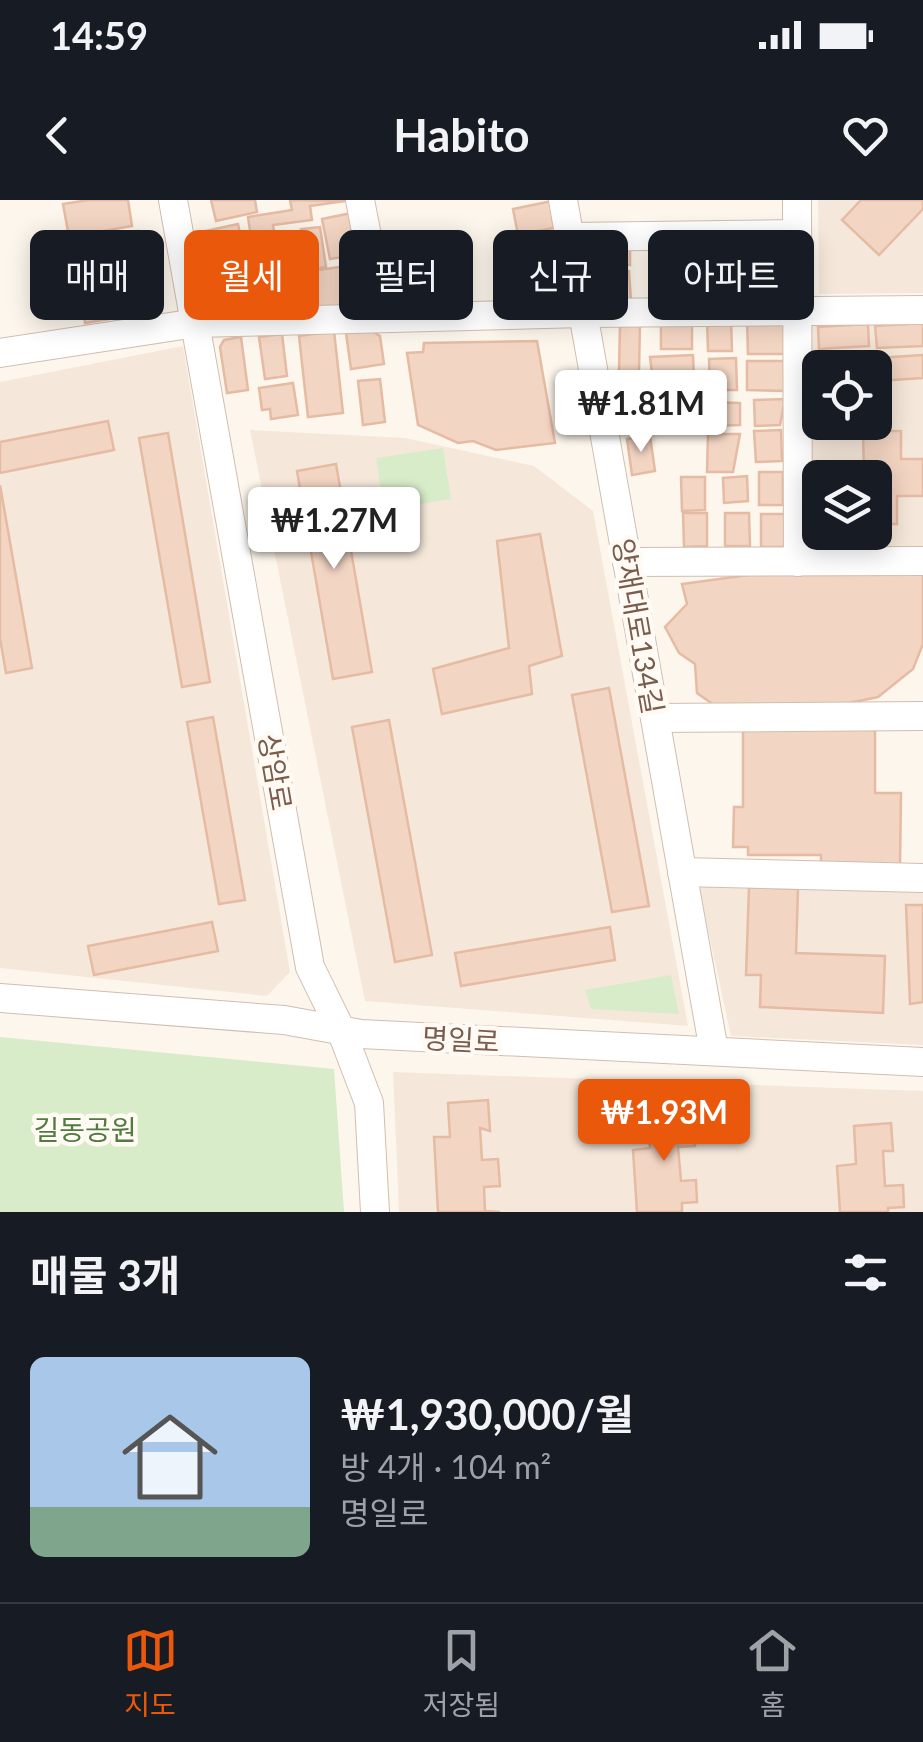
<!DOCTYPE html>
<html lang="ko">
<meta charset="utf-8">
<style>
body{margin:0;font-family:Lato,"Noto Sans KR",sans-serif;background:#242831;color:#f1f3f6;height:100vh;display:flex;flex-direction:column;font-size:38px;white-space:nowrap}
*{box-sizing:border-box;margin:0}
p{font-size:32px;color:#9ea1a6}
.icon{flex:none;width:55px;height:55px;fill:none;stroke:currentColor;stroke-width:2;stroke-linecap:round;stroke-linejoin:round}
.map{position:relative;height:1012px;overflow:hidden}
.panel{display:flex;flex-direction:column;background:#171b24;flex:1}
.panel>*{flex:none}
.top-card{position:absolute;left:30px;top:30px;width:865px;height:90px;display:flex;gap:20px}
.buttons{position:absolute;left:802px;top:150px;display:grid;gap:20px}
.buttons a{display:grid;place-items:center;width:90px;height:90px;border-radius:15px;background:#171b24;box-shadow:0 5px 25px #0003;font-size:50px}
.price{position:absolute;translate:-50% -85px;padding:0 22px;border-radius:10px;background:#fff;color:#222;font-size:32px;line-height:65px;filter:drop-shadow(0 2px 5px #0008)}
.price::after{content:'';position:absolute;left:50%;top:60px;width:30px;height:22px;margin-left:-15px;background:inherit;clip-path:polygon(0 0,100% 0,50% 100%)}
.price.current{background:#ea580c;color:#fff}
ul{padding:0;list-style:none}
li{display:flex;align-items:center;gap:30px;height:250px;padding:0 30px}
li+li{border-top:2px solid #363941}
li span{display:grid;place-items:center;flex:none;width:280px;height:200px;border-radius:15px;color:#555}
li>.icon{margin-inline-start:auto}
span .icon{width:120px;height:120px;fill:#fffc;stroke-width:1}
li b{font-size:42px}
h2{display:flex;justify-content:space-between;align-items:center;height:120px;padding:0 30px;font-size:42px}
.tag{padding:0 35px;border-radius:15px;background:#171b24;box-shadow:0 5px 25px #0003;font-size:35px;line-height:90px}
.tag.current{background:#ea580c;color:#fff}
.status{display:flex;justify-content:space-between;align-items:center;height:70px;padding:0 50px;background:#171b24;direction:ltr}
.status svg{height:28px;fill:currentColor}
header{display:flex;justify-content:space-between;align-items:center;height:130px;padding:0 30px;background:#171b24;font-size:45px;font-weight:700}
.menu{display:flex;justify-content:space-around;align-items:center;height:140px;border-top:2px solid #363941;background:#171b24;font-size:28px;color:#9ea1a6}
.menu a{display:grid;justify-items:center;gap:5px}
.menu .current{color:#ea580c}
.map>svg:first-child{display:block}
.residential{fill:#f5e8da;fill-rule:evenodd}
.green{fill:#d8ecc9}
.building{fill:#f3d5c3;stroke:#e6bba3;stroke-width:2.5}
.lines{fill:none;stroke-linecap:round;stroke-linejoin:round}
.minor-casing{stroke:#d1beb0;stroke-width:30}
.minor{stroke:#fff;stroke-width:28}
.labels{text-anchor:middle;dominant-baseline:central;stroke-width:9;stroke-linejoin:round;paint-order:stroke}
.street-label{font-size:28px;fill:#7a5c4d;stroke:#fffaf3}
.park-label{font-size:28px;fill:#537a41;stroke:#fffaf3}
</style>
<div class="status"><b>14:59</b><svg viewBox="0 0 49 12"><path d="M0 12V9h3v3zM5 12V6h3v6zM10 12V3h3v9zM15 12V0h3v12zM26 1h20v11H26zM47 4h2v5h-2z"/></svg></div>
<header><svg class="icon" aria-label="back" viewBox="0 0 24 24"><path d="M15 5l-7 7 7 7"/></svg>Habito<svg class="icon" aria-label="heart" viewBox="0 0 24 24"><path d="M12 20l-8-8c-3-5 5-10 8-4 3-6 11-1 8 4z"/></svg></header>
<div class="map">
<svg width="923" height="1012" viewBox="0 0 923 1012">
<rect width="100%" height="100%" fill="#fdf6ec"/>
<g class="residential">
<path d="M818 0H923V93L819 94Z"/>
<path d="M810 121H923V350L812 352ZM820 168H875V222H820ZM820 278H875V332H820Z"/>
<path d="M183 146 290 772 267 796 0 768V182Z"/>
<path d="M250 230 405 238 534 266 593 311 688 826 365 801Z"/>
<path d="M698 684 923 692V845L731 836Z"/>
<path d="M393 872 923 891V1012H399Z"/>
</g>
<g class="green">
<path d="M443 248 451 299 384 310 376 258Z"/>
<path d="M671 775 679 814 591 809 585 790Z"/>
<path d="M0 837 334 869 344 1012H0Z"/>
</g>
<g class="building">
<path d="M88 0H128L132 26 69 37 63 4Z"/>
<path d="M211 0H255L257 12 216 21Z"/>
<path d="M290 0 345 1 310 6 312 20 273 25 280 68 256 72 248 17 292 10Z"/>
<path d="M861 0H923V9L879 55 842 20Z"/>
<path d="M552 1 558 27 518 35 513 9Z"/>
<path d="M351 13 360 54 330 59 322 19Z"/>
<path d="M238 24 253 99 229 103 214 96 201 32Z"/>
<path d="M320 27 326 67 307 70 301 29Z"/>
<path d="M138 31 151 112 85 123 71 42Z"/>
<path d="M630 42V65L593 66 592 43Z"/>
<path d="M361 64 365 95 356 104 303 112 297 73Z"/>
<path d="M629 71 631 101 604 102 595 92 594 72Z"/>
<path d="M707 119H731L732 151H708Z"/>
<rect x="661" y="120" width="31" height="29"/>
<path d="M784 120 785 154H748L747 121Z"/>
<path d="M923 123V146L877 148 875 126Z"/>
<path d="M620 124H640L639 172H619Z"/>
<path d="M868 124 869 146 819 149 818 127Z"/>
<path d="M369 129 380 136 384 164 351 169 346 133Z"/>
<path d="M334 131 343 213 308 217 299 136Z"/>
<path d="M282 134 287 176 265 179 259 137Z"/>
<path d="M241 137 248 190 227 193 220 147 224 140Z"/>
<path d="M537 141 555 243 496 250 473 241 458 243 418 225 407 153 423 152 424 143Z"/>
<path d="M693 155 694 179 670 181 652 174 650 157Z"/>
<path d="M869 155 870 168H820V175L819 158Z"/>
<path d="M923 155V178L878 181 877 158Z"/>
<path d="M736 158 737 190H710L709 159Z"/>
<path d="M747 161H787V191L747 190Z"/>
<path d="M380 179 385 222 363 225 358 181Z"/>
<path d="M293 183 298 215 271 219 270 209 262 210 259 188Z"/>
<rect x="622" y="183" width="28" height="38"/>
<path d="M671 184 695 185V195H699L698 224 693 227 670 219Z"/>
<path d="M785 199 780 225 755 226 754 200Z"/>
<path d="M706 202 740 203V225L706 226Z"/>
<path d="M108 221 114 250 0 273V242Z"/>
<path d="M781 230 782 261 756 262 754 231Z"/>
<path d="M863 231H901V259H923V296H897V324H875V278H864Z"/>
<path d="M168 233 210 482 182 487 139 238Z"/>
<path d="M708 234H740L733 272H707Z"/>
<path d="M650 236 655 271 632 275 627 239Z"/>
<path d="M336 264 372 472 333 479 297 271Z"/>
<rect x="759" y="272" width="24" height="33"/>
<path d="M747 276 748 301 724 303 723 278Z"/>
<path d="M681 277H705V310L682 311Z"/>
<path d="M0 285 32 468 6 473 0 438Z"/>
<path d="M683 313H707V346L684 347Z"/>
<path d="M725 313H749L750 346H725Z"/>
<rect x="761" y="314" width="24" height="33"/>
<path d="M540 334 562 456 529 466 532 494 442 514 433 469 509 448 497 341Z"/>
<path d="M756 374H923V444L913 469 878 497 830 507 714 505 697 493 695 464 679 453 665 427 687 404 682 384Z"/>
<path d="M609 488 649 706 612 712 572 495Z"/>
<path d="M213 517 245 700 219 704 187 522Z"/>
<path d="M389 520 432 755 395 762 352 527Z"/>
<path d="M743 527 875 528V593H901L900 666H821V655H748V647H733L734 607H743Z"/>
<path d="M749 687 798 689 796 753 885 756 883 813 760 807 761 775H746Z"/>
<path d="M906 705H923V802L910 804Z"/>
<path d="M212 722 218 751 94 775 88 746Z"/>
<path d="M610 727 615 760 461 786 455 753Z"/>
<path d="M488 900 490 931 480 928 482 960 498 959 500 986 484 987 485 1011 500 1012H438L434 937H450L448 903Z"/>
<path d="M692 909 695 946 678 947 681 981 696 980 697 1002 682 1003V1012H637L633 950 650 948 647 912Z"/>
<path d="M891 923 893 951H883L885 986 903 985 904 1007 888 1008V1012H840L837 966 856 964 854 926Z"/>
</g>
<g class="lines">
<defs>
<g id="minor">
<path d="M173 0 310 767 341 830 369 903 375 1012"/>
<path d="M360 0 383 118"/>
<path d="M563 0 714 851"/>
<path d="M797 0 798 362"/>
<path d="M570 37 797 34"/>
<path d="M0 153 196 123 583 113 923 110"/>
<path d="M627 362 923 361"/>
<path d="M655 518 923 516"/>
<path d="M682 672 923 678"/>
<path d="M0 798 284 820 361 834 923 862"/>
</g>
</defs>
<use href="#minor" class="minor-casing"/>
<use href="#minor" class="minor"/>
</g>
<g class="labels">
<g class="street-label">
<text transform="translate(639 426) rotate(80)">양재대로134길</text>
<text transform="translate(276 572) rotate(80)">상암로</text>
<text transform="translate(461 839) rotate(3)">명일로</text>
</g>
<g class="park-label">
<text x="85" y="929">길동공원</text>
</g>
</g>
</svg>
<div class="buttons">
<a><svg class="icon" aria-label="locate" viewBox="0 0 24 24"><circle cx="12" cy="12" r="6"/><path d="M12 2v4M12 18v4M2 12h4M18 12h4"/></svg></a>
<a><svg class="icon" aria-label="layers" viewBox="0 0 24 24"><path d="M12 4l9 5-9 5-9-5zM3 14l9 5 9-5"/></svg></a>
</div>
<b class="price" style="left:641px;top:255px">₩1.81M</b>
<b class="price" style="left:334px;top:372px">₩1.27M</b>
<b class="price current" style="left:664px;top:964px">₩1.93M</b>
<div class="top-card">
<a class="tag">매매</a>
<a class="tag current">월세</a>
<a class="tag">필터</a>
<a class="tag">신규</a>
<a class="tag">아파트</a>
</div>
</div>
<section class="panel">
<h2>매물 3개<svg class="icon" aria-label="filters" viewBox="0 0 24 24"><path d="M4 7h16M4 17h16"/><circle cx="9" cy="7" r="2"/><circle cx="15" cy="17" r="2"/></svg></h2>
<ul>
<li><span style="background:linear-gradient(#a9c7e8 75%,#7fa58c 0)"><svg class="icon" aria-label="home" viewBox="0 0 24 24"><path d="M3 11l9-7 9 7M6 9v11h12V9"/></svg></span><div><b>₩1,930,000/월</b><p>방 4개 · 104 m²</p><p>명일로</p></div></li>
</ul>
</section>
<nav class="menu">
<a class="current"><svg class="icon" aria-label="map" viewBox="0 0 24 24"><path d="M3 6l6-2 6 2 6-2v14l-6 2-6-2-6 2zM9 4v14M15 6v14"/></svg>지도</a>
<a><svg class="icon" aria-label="saved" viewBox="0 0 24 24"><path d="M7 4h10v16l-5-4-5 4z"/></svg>저장됨</a>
<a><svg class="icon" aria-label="home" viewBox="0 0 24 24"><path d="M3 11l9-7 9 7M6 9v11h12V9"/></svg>홈</a>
</nav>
